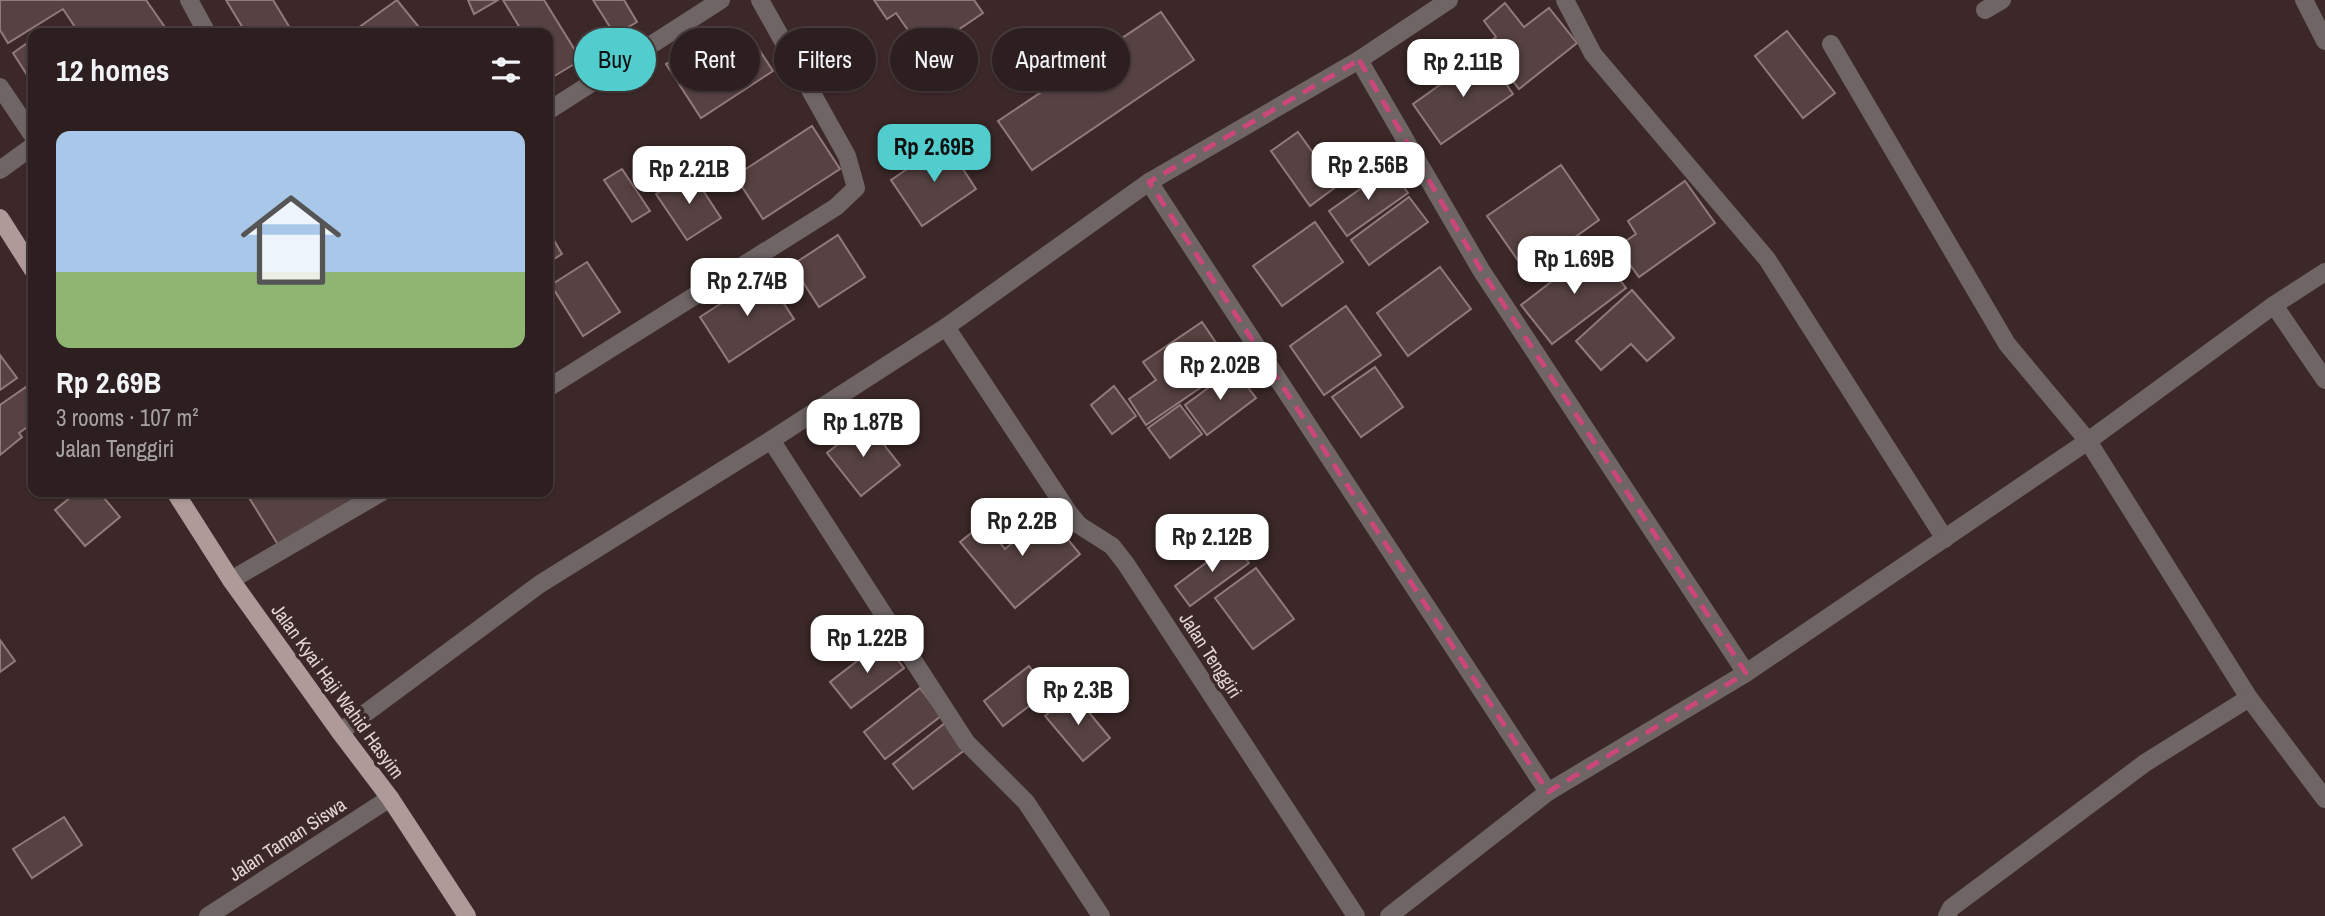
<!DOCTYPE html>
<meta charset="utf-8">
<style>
body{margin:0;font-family:"Archivo Narrow",sans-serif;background:#352728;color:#f1f3f6;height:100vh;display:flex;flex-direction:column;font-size:26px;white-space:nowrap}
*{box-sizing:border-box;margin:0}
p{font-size:23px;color:#a7a2a4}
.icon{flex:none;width:38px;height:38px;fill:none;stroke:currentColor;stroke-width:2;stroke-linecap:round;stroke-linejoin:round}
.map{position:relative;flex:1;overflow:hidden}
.details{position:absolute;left:28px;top:28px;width:525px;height:469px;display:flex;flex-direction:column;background:#2d1e1f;border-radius:14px;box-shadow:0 2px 5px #0004,0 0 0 2px #483c3d}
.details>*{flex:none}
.top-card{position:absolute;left:574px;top:28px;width:665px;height:63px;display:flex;gap:14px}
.price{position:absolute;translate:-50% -60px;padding:0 16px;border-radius:14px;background:#fff;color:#222;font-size:23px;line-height:46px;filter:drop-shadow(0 2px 4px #0008)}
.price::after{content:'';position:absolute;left:50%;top:42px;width:21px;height:16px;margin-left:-10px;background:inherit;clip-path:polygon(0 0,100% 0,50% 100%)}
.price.on{background:#52cdce;color:#111}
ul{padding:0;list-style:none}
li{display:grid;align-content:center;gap:14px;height:371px;padding:0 28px}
li span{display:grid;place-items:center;height:217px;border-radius:14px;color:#555}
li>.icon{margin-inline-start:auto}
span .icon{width:126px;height:126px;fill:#fffc;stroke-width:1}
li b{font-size:30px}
h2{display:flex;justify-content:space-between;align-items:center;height:84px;padding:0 28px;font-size:30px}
.pill{padding:0 24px;border-radius:32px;background:#2d1e1f;box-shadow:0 2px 5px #0004,0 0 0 2px #483c3d;font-size:24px;line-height:63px}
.pill.on{background:#52cdce;color:#111}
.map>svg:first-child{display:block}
.building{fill:#574243;stroke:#927a7a;stroke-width:2}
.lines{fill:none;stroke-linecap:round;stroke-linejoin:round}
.minor{stroke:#6f6565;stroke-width:18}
.major{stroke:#af9a9a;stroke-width:18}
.marked{fill:none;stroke:#ca477a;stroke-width:5;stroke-dasharray:14 9;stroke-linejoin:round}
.labels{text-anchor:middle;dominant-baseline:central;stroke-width:7;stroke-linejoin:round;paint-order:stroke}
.street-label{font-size:19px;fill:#e2d5d5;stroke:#3c2829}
</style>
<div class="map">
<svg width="2325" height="916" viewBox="0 0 2325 916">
<rect width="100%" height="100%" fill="#3c2829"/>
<g class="building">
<path d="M0 0H146L169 33H79L63 9 8 43 0 30Z"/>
<path d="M226 0H273L293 33H246Z"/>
<path d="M397 0 418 26 407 33H351Z"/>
<path d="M468 0H498L474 14Z"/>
<path d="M503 0H544L581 60 551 78 548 73V33H523Z"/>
<path d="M593 0H624L637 22 615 35Z"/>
<path d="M874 0H974L983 13 924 53 896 13 887 19Z"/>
<path d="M1505 3 1524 27 1549 8 1577 43 1519 89 1485 45 1496 37 1484 21Z"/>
<path d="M1161 12 1194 60 1032 170 998 121Z"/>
<path d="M1787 31 1835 93 1803 118 1755 56Z"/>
<path d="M751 37 773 71 701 118 666 64 702 41 714 61Z"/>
<path d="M33 39V84L13 53Z"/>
<path d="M1485 53 1513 94 1441 144 1413 104Z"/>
<path d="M812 126 840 169 763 219 735 176Z"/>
<path d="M1298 132 1337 186 1310 206 1271 151Z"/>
<path d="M946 143 976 189 922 226 891 180Z"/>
<path d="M1561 165 1599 220 1526 272 1487 216Z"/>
<path d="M1390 168 1408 193 1347 236 1329 211Z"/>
<path d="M622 169 650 211 632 222 604 180Z"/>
<path d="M691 172 721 218 687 240 656 194Z"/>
<path d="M1685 181 1715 223 1639 277 1617 247 1636 234 1628 221Z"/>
<path d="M1409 197 1428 222 1369 265 1351 240Z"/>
<path d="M1315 222 1343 262 1282 306 1253 266Z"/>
<path d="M548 230 562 254 548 263Z"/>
<path d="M838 235 865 277 819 307 792 265Z"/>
<path d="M1595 248 1626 288 1552 344 1521 305Z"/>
<path d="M587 262 620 312 583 336 551 285Z"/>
<path d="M1440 267 1471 309 1408 356 1377 313Z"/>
<path d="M765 275 794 319 729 362 700 317Z"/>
<path d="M1632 290 1674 338 1647 361 1631 344 1601 370 1576 341Z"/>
<path d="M1346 306 1381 355 1324 395 1290 346Z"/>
<path d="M1202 322 1232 366 1146 425 1129 399 1156 380 1143 362Z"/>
<path d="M0 355 17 378 0 390Z"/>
<path d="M1375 367 1403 407 1361 437 1332 397Z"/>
<path d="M1234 369 1256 398 1207 435 1185 405Z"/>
<path d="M1114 386 1136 416 1112 434 1091 405Z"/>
<path d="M26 387 33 397V423L19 433 22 437 0 455V405Z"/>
<path d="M1180 405 1202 434 1170 458 1148 428Z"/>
<path d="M866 422 900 465 861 496 827 453Z"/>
<path d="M77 492H99L120 517 85 546 55 510Z"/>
<path d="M255 492H332L335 497 344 492H378L280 548 248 496Z"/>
<path d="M1047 514 1080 554 1015 608 960 542 984 523 1005 549Z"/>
<path d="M1234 542 1249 563 1190 606 1175 586Z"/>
<path d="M1256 568 1294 619 1253 649 1215 598Z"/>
<path d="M0 640 15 661 0 672Z"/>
<path d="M883 641 904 668 851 708 830 682Z"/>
<path d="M1029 666 1049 691 1003 726 984 701Z"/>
<path d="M920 688 941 716 885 759 864 732Z"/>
<path d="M1073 693 1110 738 1083 761 1045 716Z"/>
<path d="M945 723 966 749 913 789 893 764Z"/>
<path d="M64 817 82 845 32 878 13 849Z"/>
</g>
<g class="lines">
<g class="minor">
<path d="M189 0 207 33"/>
<path d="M1565 0 1593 54 1767 259 1945 539"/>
<path d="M2304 0 2325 41"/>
<path d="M1985 10 2002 0"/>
<path d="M1831 44 2007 344 2088 441 2249 698 2325 799"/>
<path d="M1359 60 1481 270 1746 673"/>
<path d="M0 87 33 136"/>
<path d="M548 111 721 0"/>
<path d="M0 170 33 146"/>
<path d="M1149 182 1548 792"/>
<path d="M2274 305 2325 380"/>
<path d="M946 327 1069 513 1079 525 1112 546 1126 564 1356 916"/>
<path d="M548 388 836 207 856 188 847 156 760 0"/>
<path d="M771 440 966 742 1026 802 1101 916"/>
<path d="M231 580 382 492"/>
<path d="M340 732 540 584 771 440 946 327 1149 182 1359 60 1449 0"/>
<path d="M208 916 390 798"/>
<path d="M1389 916 1548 792 1746 673 2088 441 2274 305 2325 272"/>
<path d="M1947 916 1951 908 2145 763 2249 698"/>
</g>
<g class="major">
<path d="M0 218 33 270"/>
<path d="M175 492 231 580 340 732 390 798 467 916"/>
</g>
</g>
<path class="marked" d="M1359 60 1481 270 1746 673 1548 792 1149 182Z"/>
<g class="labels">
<g class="street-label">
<text transform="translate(1211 655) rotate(57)">Jalan Tenggiri</text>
<text transform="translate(338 691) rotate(54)">Jalan Kyai Haji Wahid Hasyim</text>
<text transform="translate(287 839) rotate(-33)">Jalan Taman Siswa</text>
</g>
</g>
</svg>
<b class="price" style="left:1463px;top:99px">Rp 2.11B</b>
<b class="price on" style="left:934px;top:184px">Rp 2.69B</b>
<b class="price" style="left:1368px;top:202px">Rp 2.56B</b>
<b class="price" style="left:689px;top:206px">Rp 2.21B</b>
<b class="price" style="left:1574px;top:296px">Rp 1.69B</b>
<b class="price" style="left:747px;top:318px">Rp 2.74B</b>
<b class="price" style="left:1220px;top:402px">Rp 2.02B</b>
<b class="price" style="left:863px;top:459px">Rp 1.87B</b>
<b class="price" style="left:1022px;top:558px">Rp 2.2B</b>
<b class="price" style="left:1212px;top:574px">Rp 2.12B</b>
<b class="price" style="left:867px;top:675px">Rp 1.22B</b>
<b class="price" style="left:1078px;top:727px">Rp 2.3B</b>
<div class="top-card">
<a class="pill on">Buy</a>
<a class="pill">Rent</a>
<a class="pill">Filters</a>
<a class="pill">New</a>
<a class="pill">Apartment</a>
</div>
<section class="details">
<h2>12 homes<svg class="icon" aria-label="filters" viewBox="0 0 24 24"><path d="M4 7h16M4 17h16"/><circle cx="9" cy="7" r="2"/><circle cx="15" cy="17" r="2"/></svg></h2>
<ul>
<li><span style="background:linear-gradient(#a9c7e8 65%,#8fb573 0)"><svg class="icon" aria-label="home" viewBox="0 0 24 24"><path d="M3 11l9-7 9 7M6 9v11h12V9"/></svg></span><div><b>Rp 2.69B</b><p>3 rooms · 107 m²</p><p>Jalan Tenggiri</p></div></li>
</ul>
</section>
</div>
